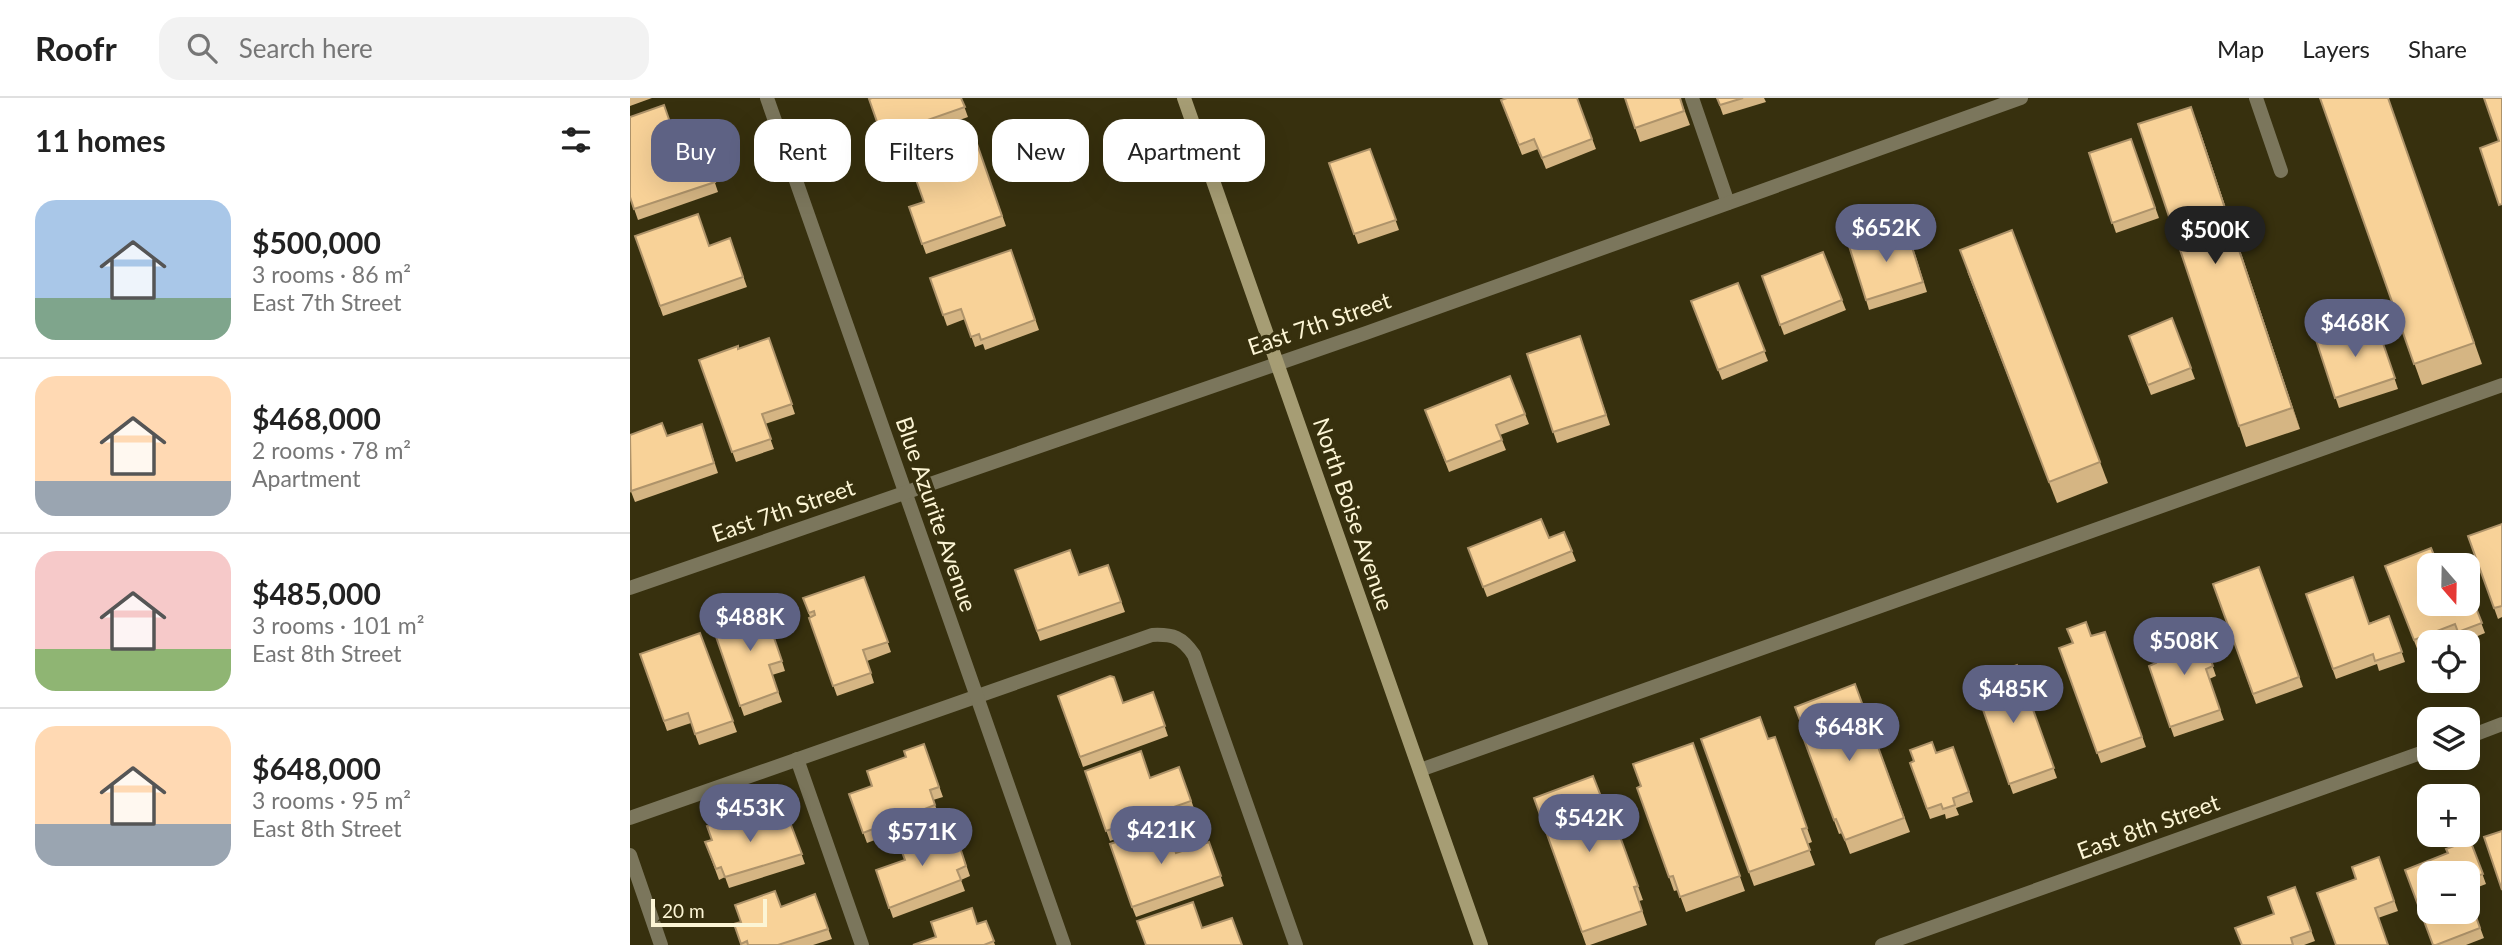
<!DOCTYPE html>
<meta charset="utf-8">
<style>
body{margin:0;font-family:Lato,sans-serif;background:#f2f2f2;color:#222;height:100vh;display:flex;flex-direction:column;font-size:26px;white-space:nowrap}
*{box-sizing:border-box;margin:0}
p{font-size:23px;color:#767676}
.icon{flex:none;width:38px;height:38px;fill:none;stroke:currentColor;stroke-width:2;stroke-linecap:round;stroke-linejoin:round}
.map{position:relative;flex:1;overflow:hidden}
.panel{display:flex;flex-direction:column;background:#fff;width:630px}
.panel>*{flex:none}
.hud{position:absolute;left:21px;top:21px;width:665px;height:63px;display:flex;gap:14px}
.needle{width:46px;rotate:160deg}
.tools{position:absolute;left:1787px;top:455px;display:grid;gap:14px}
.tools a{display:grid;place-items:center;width:63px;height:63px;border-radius:14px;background:#fff;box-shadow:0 7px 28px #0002;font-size:35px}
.scale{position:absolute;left:21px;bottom:18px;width:116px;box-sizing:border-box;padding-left:7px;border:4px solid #fcf5d5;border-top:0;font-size:19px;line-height:24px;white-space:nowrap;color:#fcf5d5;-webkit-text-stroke:5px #37300e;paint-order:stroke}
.price{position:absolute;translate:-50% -60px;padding:0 16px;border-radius:24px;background:#5e6284;color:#fff;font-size:23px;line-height:46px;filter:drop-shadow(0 2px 4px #0008)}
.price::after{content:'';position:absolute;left:50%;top:42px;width:21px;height:16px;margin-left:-10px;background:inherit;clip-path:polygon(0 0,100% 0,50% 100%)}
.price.active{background:#222;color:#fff}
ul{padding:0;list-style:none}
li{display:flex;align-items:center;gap:21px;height:175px;padding:0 35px}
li+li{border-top:2px solid #e0e0e0}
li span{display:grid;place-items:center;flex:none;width:196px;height:140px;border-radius:21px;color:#555}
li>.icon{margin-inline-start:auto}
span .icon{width:84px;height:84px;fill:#fffc;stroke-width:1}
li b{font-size:30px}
h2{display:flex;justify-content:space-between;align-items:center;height:84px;padding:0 35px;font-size:30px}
.tag{padding:0 24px;border-radius:21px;background:#fff;box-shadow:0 7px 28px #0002;font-size:24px;line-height:63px}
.tag.active{background:#5e6284;color:#fff}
header{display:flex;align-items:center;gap:42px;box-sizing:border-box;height:98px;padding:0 35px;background:#fff;border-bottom:2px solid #e0e0e0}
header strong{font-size:33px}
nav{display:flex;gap:38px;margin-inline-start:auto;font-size:24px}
.search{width:490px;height:63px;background:#f2f2f2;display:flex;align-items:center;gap:18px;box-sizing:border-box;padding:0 24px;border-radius:21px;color:#767676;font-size:26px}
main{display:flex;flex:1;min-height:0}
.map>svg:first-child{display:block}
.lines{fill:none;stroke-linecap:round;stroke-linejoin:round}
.lane{stroke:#7b765c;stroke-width:14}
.street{stroke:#7b765c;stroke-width:14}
.secondary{stroke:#a69d74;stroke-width:14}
.wall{fill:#d5b583}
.shaded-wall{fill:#ae936a}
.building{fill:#f8d298;stroke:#ae936a;stroke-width:2}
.labels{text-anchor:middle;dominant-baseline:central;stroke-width:7;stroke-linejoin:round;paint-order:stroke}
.street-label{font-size:23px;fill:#fcf5d5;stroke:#37300e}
</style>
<header>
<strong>Roofr</strong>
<div class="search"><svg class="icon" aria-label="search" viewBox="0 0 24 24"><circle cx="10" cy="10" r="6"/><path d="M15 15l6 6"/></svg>Search here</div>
<nav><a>Map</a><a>Layers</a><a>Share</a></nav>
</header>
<main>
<section class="panel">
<h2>11 homes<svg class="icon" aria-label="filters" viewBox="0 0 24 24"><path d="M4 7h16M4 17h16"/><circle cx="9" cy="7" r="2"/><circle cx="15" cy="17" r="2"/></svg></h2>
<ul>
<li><span style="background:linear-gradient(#a9c7e8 70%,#7fa58c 0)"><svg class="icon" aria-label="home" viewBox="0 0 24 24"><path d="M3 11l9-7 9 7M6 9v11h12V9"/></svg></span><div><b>$500,000</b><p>3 rooms · 86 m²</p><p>East 7th Street</p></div></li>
<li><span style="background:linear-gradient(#ffd9b3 75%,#9aa5b1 0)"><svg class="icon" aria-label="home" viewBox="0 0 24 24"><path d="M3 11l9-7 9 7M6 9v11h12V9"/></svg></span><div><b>$468,000</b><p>2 rooms · 78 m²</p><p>Apartment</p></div></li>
<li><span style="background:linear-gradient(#f6c9c9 70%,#8fb573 0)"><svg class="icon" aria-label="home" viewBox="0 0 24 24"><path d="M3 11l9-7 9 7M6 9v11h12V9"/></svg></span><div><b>$485,000</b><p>3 rooms · 101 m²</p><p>East 8th Street</p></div></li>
<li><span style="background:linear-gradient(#ffd9b3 70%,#9aa5b1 0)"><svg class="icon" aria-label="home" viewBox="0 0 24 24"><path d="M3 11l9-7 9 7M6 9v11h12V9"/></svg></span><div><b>$648,000</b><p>3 rooms · 95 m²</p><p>East 8th Street</p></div></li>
</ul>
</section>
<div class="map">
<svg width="1872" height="847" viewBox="0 0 1872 847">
<rect width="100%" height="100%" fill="#37300e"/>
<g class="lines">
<g class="lane">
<path d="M1062 0 1098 105"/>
<path d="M1626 0 1651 73"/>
<path d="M167 661 232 847"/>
<path d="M790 672 1872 287"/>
<path d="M0 720 522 537C543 536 552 539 564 557L666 847"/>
</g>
<g class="street">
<path d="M137 0 434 847"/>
<path d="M0 490 736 235 1391 0"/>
<path d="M1838 639 1872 626"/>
<path d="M0 757 31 847"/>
<path d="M1252 847 1799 652"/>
</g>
<path class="secondary" d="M554 0 851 847"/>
</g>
<g class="wall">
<path d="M0 0H22L0 8Z"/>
<path d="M331 0 338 19 256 48 239 1Z"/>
<path d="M947 0 966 51 916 71 908 51 892 57 871 2Z"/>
<path d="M995 0H1050L1060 27 1010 44Z"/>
<path d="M1087 0H1134L1136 4 1093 17Z"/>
<path d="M1690 0H1758L1852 266 1792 287Z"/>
<path d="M1569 30 1670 331 1616 349 1609 328Z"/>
<path d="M345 40 376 128 296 156 279 109 294 104Z"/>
<path d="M1501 41 1529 120 1486 135 1459 55Z"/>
<path d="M72 46 88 94 8 122 0 99 50 53Z"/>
<path d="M740 51 769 132 728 146 699 65Z"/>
<path d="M5 138 79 148 100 140 117 189 33 218Z"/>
<path d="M1280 140 1297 194 1239 212 1236 202Z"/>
<path d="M381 152 409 232 355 252 353 246 345 249 335 221 317 228 300 180Z"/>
<path d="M1193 154 1216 212 1154 237 1132 178Z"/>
<path d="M1337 173 1470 364 1478 385 1427 405Z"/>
<path d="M1108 185 1138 263 1092 282 1061 203Z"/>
<path d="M1542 220 1565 281 1521 297 1499 238Z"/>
<path d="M1745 222 1768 291 1709 310 1686 242Z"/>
<path d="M950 238 980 327 927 345 897 256Z"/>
<path d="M139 240 165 316 135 326 144 351 106 364 69 262 108 251Z"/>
<path d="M880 278 899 326 870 337 876 352 819 374 795 312Z"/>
<path d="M72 326 88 375 5 404 0 391 37 338Z"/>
<path d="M1872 426V519L1868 521 1838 438Z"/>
<path d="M934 434 946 463 857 499 838 450 919 440Z"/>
<path d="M478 467 495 514 410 543 385 472 449 477Z"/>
<path d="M1755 468 1799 506 1838 490 1855 535 1833 544 1829 536 1809 544H1799V548L1788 553Z"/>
<path d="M1629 469 1673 589 1626 606 1583 486Z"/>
<path d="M234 479 261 554 237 563 244 585 207 598 179 520 180 519 173 500Z"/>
<path d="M1676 496 1739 525 1759 518 1775 564 1749 573 1747 566 1706 581Z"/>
<path d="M141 504 152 536 144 538 155 573 142 577 152 604 114 618 83 530 104 522Z"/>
<path d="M1569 529 1586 578 1579 581 1594 622 1544 639 1519 568 1526 565Z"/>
<path d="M1475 534 1516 649 1471 665 1429 550Z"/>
<path d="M70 535 107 634 69 647 61 625 37 633 10 556Z"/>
<path d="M1387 567 1427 680 1383 696 1343 583Z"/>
<path d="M1225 586 1280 734 1220 756 1212 735 1209 736 1170 631 1173 630Z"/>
<path d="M523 594 538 638 453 669 428 598 493 605Z"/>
<path d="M1145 639 1182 744 1177 746 1185 767 1124 788 1071 641H1138Z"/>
<path d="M1063 645 1115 793 1056 814 1048 792 1044 793 1039 779 1011 688Z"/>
<path d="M294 646 313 699 303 702 309 717 237 745 219 696 242 688 276 659Z"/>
<path d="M1323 649 1343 704 1326 710 1329 717 1316 721 1315 716 1300 721 1280 665Z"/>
<path d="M549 669 565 713 480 743 455 673 520 680Z"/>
<path d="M904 700 972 701 976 700 1013 802 1009 803 1017 827 960 847H956Z"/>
<path d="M158 719 175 766 99 790 95 779 89 782 75 744 126 730Z"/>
<path d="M327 740 340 778 331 782 335 793 263 820 246 772 275 762Z"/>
<path d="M1840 742 1856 786 1838 793V775H1799V814H1838V797L1854 840 1836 847H1803L1775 772 1818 755 1816 751Z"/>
<path d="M579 744 594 788 506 819 502 809 546 755Z"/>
<path d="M1749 759 1768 813 1748 820 1726 781Z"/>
<path d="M1665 789 1685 843 1674 847H1612L1644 816Z"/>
<path d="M185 796 202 841 183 847H111L104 826Z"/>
<path d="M356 823 365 847H283L347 826Z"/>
</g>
<path class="shaded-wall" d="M1561 9 1569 30 1670 331 1662 310Z"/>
<g class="building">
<path d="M242 0H331L335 9 252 38 239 1Z"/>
<path d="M877 0H947L962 41 912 60 904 41 889 47 871 2Z"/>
<path d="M995 0H1050L1054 13 1005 30Z"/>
<path d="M1087 0H1113L1090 7Z"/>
<path d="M1690 0H1758L1844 245 1784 266Z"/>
<path d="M1854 0H1872V106L1869 107 1850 50 1869 43Z"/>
<path d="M34 7 50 53 72 46 85 84 4 111 0 99V19Z"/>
<path d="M1561 9 1662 310 1609 328 1508 26Z"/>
<path d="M345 40 372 118 292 146 279 109 294 104 279 62Z"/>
<path d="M1501 41 1525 110 1482 125 1459 55Z"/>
<path d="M740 51 766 122 724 136 699 65Z"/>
<path d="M68 116 79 148 100 140 113 179 30 208 5 138Z"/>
<path d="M1276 130 1293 184 1236 202 1219 148Z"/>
<path d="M1382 132 1470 364 1419 384 1330 152Z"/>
<path d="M381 152 405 222 351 242 349 236 341 239 331 211 313 217 300 180Z"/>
<path d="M1193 154 1212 202 1150 227 1132 178Z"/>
<path d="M1108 185 1135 253 1088 272 1061 203Z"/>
<path d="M1542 220 1561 270 1518 287 1499 238Z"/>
<path d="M1745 222 1765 280 1705 300 1686 242Z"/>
<path d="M950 238 976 317 923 334 897 256Z"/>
<path d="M139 240 162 306 132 316 141 341 102 354 69 262 108 248V251Z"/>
<path d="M880 278 895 316 866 327 872 342 816 364 795 312Z"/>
<path d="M32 325 37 338 72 326 84 365 1 393 0 337Z"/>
<path d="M911 421 919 440 934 434 942 453 853 489 838 450Z"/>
<path d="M1872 426V508L1864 510 1838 438Z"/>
<path d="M1801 450 1808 467H1799V506H1838V490L1852 525 1828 534 1825 526 1784 542 1755 468Z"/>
<path d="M440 452 449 477 478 467 491 504 407 533 385 472Z"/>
<path d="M1629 469 1669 579 1623 596 1583 486Z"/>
<path d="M234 479 258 544 233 552 241 575 203 588 179 520 185 517 184 513 179 515 173 500Z"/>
<path d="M1723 479 1739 526 1759 518 1772 554 1745 563 1743 556 1703 571 1676 496Z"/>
<path d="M141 504 148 526 140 528 152 563 139 567 148 594 110 608 83 530 104 522 102 518Z"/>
<path d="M1456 524 1461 538 1475 534 1512 639 1467 655 1429 550 1443 545 1437 531Z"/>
<path d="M1569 529 1583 568 1576 571 1590 612 1540 629 1519 568 1526 565 1519 546Z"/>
<path d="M70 535 103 623 65 636 58 615 34 623 10 556Z"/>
<path d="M1387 567 1424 670 1379 686 1343 583Z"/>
<path d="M480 578 484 579 493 605 523 594 535 628 450 659 428 598Z"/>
<path d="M1225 586 1274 720 1215 742 1206 721 1204 722 1170 631 1173 630 1165 609Z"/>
<path d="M1130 619 1138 641 1145 639 1177 730 1172 731 1180 752 1119 774 1071 641Z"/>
<path d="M1302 644 1306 655 1323 649 1339 694 1323 700 1325 707 1313 711 1311 706 1297 711 1280 665 1284 663 1280 652Z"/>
<path d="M1063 645 1110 778 1050 799 1043 778 1039 779 1007 690 1011 688 1003 666Z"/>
<path d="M294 646 309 689 300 692 305 707 233 735 219 696 242 688 237 673 276 659 274 653Z"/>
<path d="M511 653 520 680 549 669 561 703 476 733 455 673Z"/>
<path d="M963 678 972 701 976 700 1008 788 1004 789 1012 813 952 834 904 700Z"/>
<path d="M120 713 126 730 158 719 172 756 95 779 91 769 86 771 75 744 82 742 77 728Z"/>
<path d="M537 727 546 755 579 744 591 778 502 809 480 746Z"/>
<path d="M313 731 318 744 327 740 336 768 327 772 331 782 259 810 246 772 275 762 269 746Z"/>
<path d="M1872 733V792L1854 739Z"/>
<path d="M1840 742 1853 776 1838 781V775H1799V814H1838V797L1850 830 1806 847H1803L1775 772 1818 755 1816 751Z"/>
<path d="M1749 759 1764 803 1745 810 1758 847H1706L1687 795 1726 781 1722 769Z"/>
<path d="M1665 789 1681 833 1661 840 1663 847H1612L1605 830 1644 816 1638 799Z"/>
<path d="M145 793 151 809 185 796 198 831 148 847H118L117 843 111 846 104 826 111 824 105 807Z"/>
<path d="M563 804 572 830 602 820 612 847H516L507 823Z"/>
<path d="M342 810 347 826 356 823 364 843 354 847H283L306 839 301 824Z"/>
</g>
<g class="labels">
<g class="street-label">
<text transform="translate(689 225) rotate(-19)">East 7th Street</text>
<text transform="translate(153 412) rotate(-19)">East 7th Street</text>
<text transform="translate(307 416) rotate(71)">Blue Azurite Avenue</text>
<text transform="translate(724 416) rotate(71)">North Boise Avenue</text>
<text transform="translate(1518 728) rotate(-20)">East 8th Street</text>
</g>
</g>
</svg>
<div class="tools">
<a><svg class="needle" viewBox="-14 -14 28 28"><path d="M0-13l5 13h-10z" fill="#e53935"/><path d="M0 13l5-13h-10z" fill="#767676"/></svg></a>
<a><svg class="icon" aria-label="locate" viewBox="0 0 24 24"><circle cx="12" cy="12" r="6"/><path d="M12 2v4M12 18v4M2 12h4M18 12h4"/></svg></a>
<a><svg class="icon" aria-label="layers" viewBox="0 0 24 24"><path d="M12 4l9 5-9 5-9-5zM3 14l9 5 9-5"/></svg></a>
<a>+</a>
<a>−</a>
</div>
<div class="scale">20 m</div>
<b class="price" style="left:1256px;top:166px">$652K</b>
<b class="price active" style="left:1585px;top:168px">$500K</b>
<b class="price" style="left:1725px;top:261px">$468K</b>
<b class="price" style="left:120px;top:555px">$488K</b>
<b class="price" style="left:1554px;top:579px">$508K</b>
<b class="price" style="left:1383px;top:627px">$485K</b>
<b class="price" style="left:1219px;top:665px">$648K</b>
<b class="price" style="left:120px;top:746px">$453K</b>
<b class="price" style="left:959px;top:756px">$542K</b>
<b class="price" style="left:531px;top:768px">$421K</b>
<b class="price" style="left:292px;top:770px">$571K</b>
<div class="hud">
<a class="tag active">Buy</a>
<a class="tag">Rent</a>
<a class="tag">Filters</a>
<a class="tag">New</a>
<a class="tag">Apartment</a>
</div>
</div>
</main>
